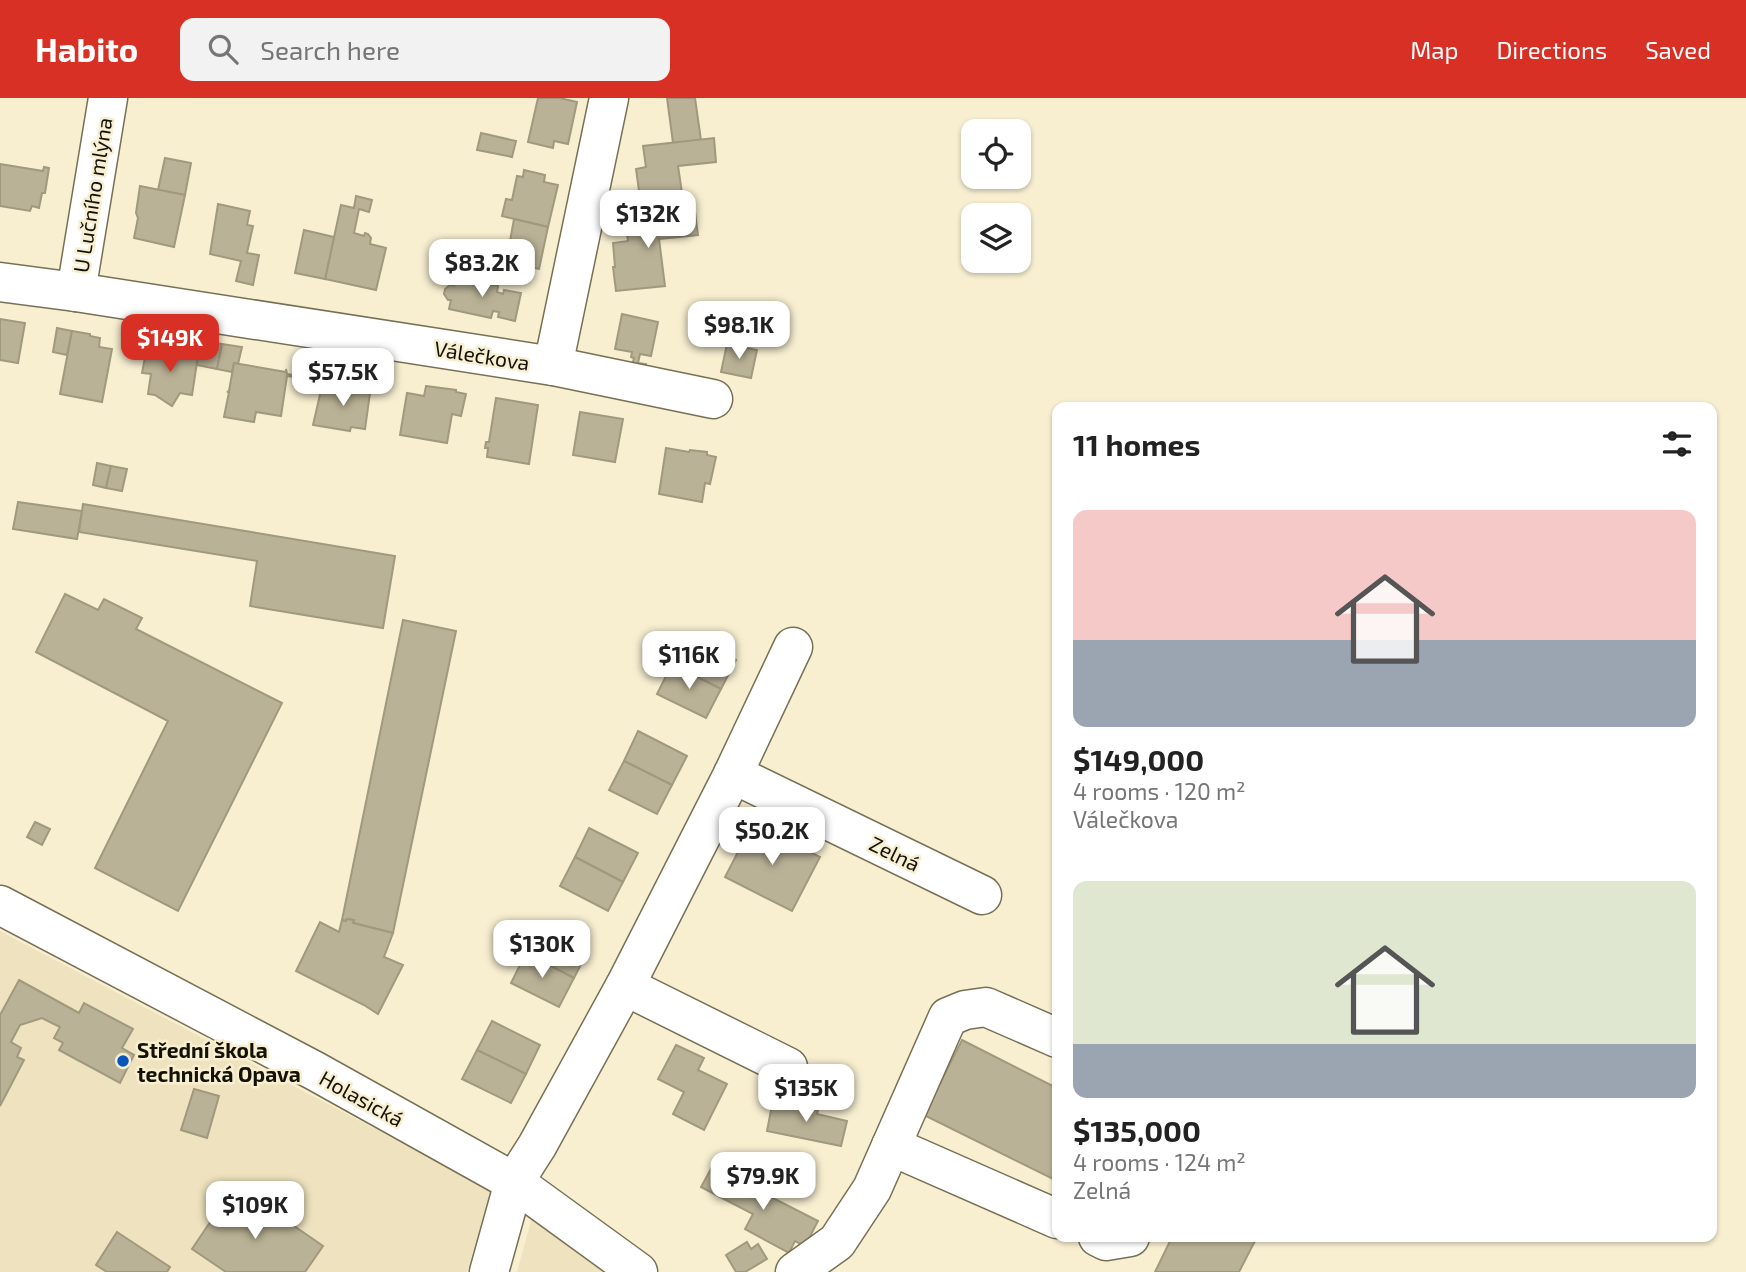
<!DOCTYPE html>
<meta charset="utf-8">
<style>
body{margin:0;font-family:"Exo 2",sans-serif;background:#f2f2f2;color:#222;height:100vh;display:flex;flex-direction:column;font-size:26px;white-space:nowrap}
*{box-sizing:border-box;margin:0}
p{font-size:23px;color:#767676}
.icon{flex:none;width:38px;height:38px;fill:none;stroke:currentColor;stroke-width:2;stroke-linecap:round;stroke-linejoin:round}
.map{position:relative;flex:1;overflow:hidden}
.panel{position:absolute;left:1052px;top:304px;width:665px;height:840px;display:flex;flex-direction:column;background:#fff;border-radius:14px;box-shadow:0 2px 5px #0004}
.panel>*{flex:none}
.fabs{position:absolute;left:961px;top:21px;display:grid;gap:14px}
.fabs a{display:grid;place-items:center;width:70px;height:70px;border-radius:14px;background:#fff;box-shadow:0 2px 5px #0004;font-size:35px}
.price{position:absolute;translate:-50% -60px;padding:0 16px;border-radius:14px;background:#fff;color:#222;font-size:23px;line-height:46px;filter:drop-shadow(0 2px 4px #0008)}
.price::after{content:'';position:absolute;left:50%;top:42px;width:21px;height:16px;margin-left:-10px;background:inherit;clip-path:polygon(0 0,100% 0,50% 100%)}
.price.on{background:#d93025;color:#fff}
ul{padding:0;list-style:none}
li{display:grid;align-content:center;gap:14px;height:371px;padding:0 21px}
li span{display:grid;place-items:center;height:217px;border-radius:14px;color:#555}
li>.icon{margin-inline-start:auto}
span .icon{width:126px;height:126px;fill:#fffc;stroke-width:1}
li b{font-size:30px}
h2{display:flex;justify-content:space-between;align-items:center;height:84px;padding:0 21px;font-size:30px}
header{display:flex;align-items:center;gap:42px;box-sizing:border-box;height:98px;padding:0 35px;background:#d93025;color:#fff}
header strong{font-size:33px}
nav{display:flex;gap:38px;margin-inline-start:auto;font-size:24px}
.search{width:490px;height:63px;background:#f2f2f2;display:flex;align-items:center;gap:18px;box-sizing:border-box;padding:0 24px;border-radius:14px;color:#767676;font-size:26px}
.map>svg:first-child{display:block}
.built{fill:#eee3be}
.building{fill:#bab296;stroke:#a1997e;stroke-width:2}
.lines{fill:none;stroke-linecap:round;stroke-linejoin:round}
.minor-casing{stroke:#777055;stroke-width:41}
.minor{stroke:#fff;stroke-width:38}
.poi-dot{fill:#0756c0;stroke:#f8efd1;stroke-width:2.5}
.labels{text-anchor:middle;dominant-baseline:central;stroke-width:5;stroke-linejoin:round;paint-order:stroke}
.street-label{font-size:21px;fill:#141107;stroke:#f8efd1}
.poi-label{font-size:21px;font-weight:bold;fill:#141107;stroke:#f8efd1;text-anchor:start}
</style>
<header>
<strong>Habito</strong>
<div class="search"><svg class="icon" aria-label="search" viewBox="0 0 24 24"><circle cx="10" cy="10" r="6"/><path d="M15 15l6 6"/></svg>Search here</div>
<nav><a>Map</a><a>Directions</a><a>Saved</a></nav>
</header>
<div class="map">
<svg width="1746" height="1174" viewBox="0 0 1746 1174">
<rect width="100%" height="100%" fill="#f8efd1"/>
<g class="built">
<path d="M0 833 491 1092 467 1174H0Z"/>
<path d="M533 1116 608 1174H517Z"/>
</g>
<g class="building">
<path d="M538 0H560L577 4 568 46 554 43 553 50 528 44Z"/>
<path d="M667 0H695L701 42 673 45Z"/>
<path d="M481 35 516 43 512 59 477 52Z"/>
<path d="M714 40 716 64 678 68 685 115 657 118 654 98 640 100 636 71 646 69 643 48Z"/>
<path d="M165 60 191 65 185 97 158 92Z"/>
<path d="M0 66 43 73 44 69 49 70 45 95H42L39 110 32 108 30 113 0 108Z"/>
<path d="M524 72 545 77 544 84 558 87 548 129 502 118 506 101 512 102 517 78 523 79Z"/>
<path d="M140 88 185 97 174 149 134 140 138 120 136 115Z"/>
<path d="M356 98 372 102 369 114 359 111 354 135 364 138 365 135 368 136 371 140 370 146 386 150 376 192 325 181 341 107 354 110Z"/>
<path d="M218 106 250 113 247 127 253 128 247 155 259 157 253 187 236 183 241 163 210 156Z"/>
<path d="M695 114 698 137 659 141 665 188 616 193 613 169H615L613 145 628 143 625 122Z"/>
<path d="M514 121 548 129 539 171 503 162 504 156 499 154 502 142 510 143Z"/>
<path d="M304 132 334 139 325 181 295 175Z"/>
<path d="M456 179 498 188 497 194 503 196 504 192 521 195 515 223 498 219 499 214 493 213 491 220 449 211 451 202H448L444 196 445 191 450 187 454 188Z"/>
<path d="M622 216 658 224 651 258 640 256 638 265 646 266 645 271 632 268 634 260 631 259 632 254 615 251Z"/>
<path d="M0 221 25 225 18 265 0 262Z"/>
<path d="M57 230 72 233 67 257 53 254Z"/>
<path d="M72 233 90 236V238L100 240 99 249 112 251 102 304 60 296Z"/>
<path d="M197 242 222 246 217 271 197 267 198 258H195Z"/>
<path d="M222 246 242 249 238 266 234 265 232 274 217 271Z"/>
<path d="M727 246 757 252 751 280 721 274Z"/>
<path d="M156 251 198 258 192 297 180 295 172 308 155 297 148 296 151 276 142 275 146 254 155 255Z"/>
<path d="M234 265 286 274V271L287 276 301 278V280L287 278 281 318 256 314 254 324 224 319 229 294H227L229 293Z"/>
<path d="M358 286 371 288 365 331 351 329 350 333 313 327 322 288 356 294Z"/>
<path d="M426 288 456 292V294L466 296 461 318 452 316 447 345 400 337 407 295 424 298Z"/>
<path d="M496 300 538 307 529 366 487 359 488 350H485L486 344H489Z"/>
<path d="M580 314 623 321 615 364 573 357Z"/>
<path d="M666 350 689 354 690 352 707 354V357L716 359 710 386 705 385 702 404 659 396Z"/>
<path d="M97 365 111 368 106 390 93 387Z"/>
<path d="M111 368 127 371 122 393 106 390Z"/>
<path d="M18 404 82 413 77 441 13 431Z"/>
<path d="M83 406 395 458 383 530 250 508 257 463 79 434Z"/>
<path d="M65 496 98 512 104 501 142 520 136 531 282 605 178 813 95 770 168 623 36 554Z"/>
<path d="M403 522 456 533 393 835 353 825 354 822 347 821 346 823 342 822Z"/>
<path d="M687 537 736 562 721 591 672 566Z"/>
<path d="M672 566 721 591 706 620 657 596Z"/>
<path d="M638 633 687 658 672 687 624 663Z"/>
<path d="M624 663 672 687 657 716 609 692Z"/>
<path d="M35 724 50 731 42 747 27 739Z"/>
<path d="M753 725 820 759 792 813 725 779Z"/>
<path d="M589 730 638 755 623 784 575 759Z"/>
<path d="M575 759 623 784 608 813 560 788Z"/>
<path d="M347 821 354 822 353 825 393 835 384 859 403 867 378 916 364 907 296 873 320 824 339 834 342 822 346 823Z"/>
<path d="M541 826 589 851 574 880 526 855Z"/>
<path d="M526 855 574 880 559 909 511 885Z"/>
<path d="M19 882 79 915 84 905 133 931 122 950 134 957 120 985 59 952 63 945 54 940 60 929 42 920 20 927 11 944 21 950 17 959 24 962 0 1008V917Z"/>
<path d="M492 923 540 947 526 976 477 952Z"/>
<path d="M962 942 1057 990V1083L924 1017Z"/>
<path d="M676 947 704 960 698 972 727 986 704 1032 673 1016 684 994 658 981Z"/>
<path d="M477 952 526 976 511 1005 462 981Z"/>
<path d="M194 991 219 998 207 1040 181 1032Z"/>
<path d="M786 1005 818 1012 817 1016 847 1023 841 1048 767 1033 772 1007 785 1010Z"/>
<path d="M712 1069 818 1123 805 1148 795 1143 789 1155 745 1131 753 1116 701 1089Z"/>
<path d="M245 1094 323 1148 305 1174H226L192 1151 223 1105 233 1111Z"/>
<path d="M117 1134 170 1169 167 1174H107L96 1167Z"/>
<path d="M1172 1139H1257L1239 1174H1155Z"/>
<path d="M747 1144 751 1151 758 1146 767 1161 745 1174H736L726 1157Z"/>
</g>
<g class="lines">
<defs>
<g id="minor">
<path d="M0 184 76 194 553 268 713 301"/>
<path d="M76 194 108 0"/>
<path d="M553 268 609 0"/>
<path d="M733 676 982 797"/>
<path d="M0 807 315 973 514 1084 638 1174"/>
<path d="M625 888 788 969"/>
<path d="M891 1048 1057 1121"/>
<path d="M1098 1139 1106 1143 1130 1139"/>
<path d="M489 1174 514 1084 537 1048 625 888 733 676 793 549"/>
<path d="M795 1174 837 1144 872 1091 948 919 965 912 986 909 1057 940"/>
</g>
</defs>
<use href="#minor" class="minor-casing"/>
<use href="#minor" class="minor"/>
</g>
<circle class="poi-dot" cx="123" cy="963" r="7"/>
<g class="labels">
<g class="street-label">
<text transform="translate(92 97) rotate(-81)">U Lučního mlýna</text>
<text transform="translate(482 257) rotate(9)">Válečkova</text>
<text transform="translate(895 755) rotate(26)">Zelná</text>
<text transform="translate(362 1000) rotate(29)">Holasická</text>
</g>
<g class="poi-label">
<text x="137" y="951">Střední škola<tspan x="137" dy="24">technická Opava</tspan></text>
</g>
</g>
</svg>
<div class="fabs">
<a><svg class="icon" aria-label="locate" viewBox="0 0 24 24"><circle cx="12" cy="12" r="6"/><path d="M12 2v4M12 18v4M2 12h4M18 12h4"/></svg></a>
<a><svg class="icon" aria-label="layers" viewBox="0 0 24 24"><path d="M12 4l9 5-9 5-9-5zM3 14l9 5 9-5"/></svg></a>
</div>
<b class="price" style="left:648px;top:152px">$132K</b>
<b class="price" style="left:482px;top:201px">$83.2K</b>
<b class="price" style="left:739px;top:263px">$98.1K</b>
<b class="price on" style="left:170px;top:276px">$149K</b>
<b class="price" style="left:343px;top:310px">$57.5K</b>
<b class="price" style="left:689px;top:593px">$116K</b>
<b class="price" style="left:772px;top:769px">$50.2K</b>
<b class="price" style="left:542px;top:882px">$130K</b>
<b class="price" style="left:806px;top:1026px">$135K</b>
<b class="price" style="left:763px;top:1114px">$79.9K</b>
<b class="price" style="left:255px;top:1143px">$109K</b>
<section class="panel">
<h2>11 homes<svg class="icon" aria-label="filters" viewBox="0 0 24 24"><path d="M4 7h16M4 17h16"/><circle cx="9" cy="7" r="2"/><circle cx="15" cy="17" r="2"/></svg></h2>
<ul>
<li><span style="background:linear-gradient(#f6c9c9 60%,#9aa5b1 0)"><svg class="icon" aria-label="home" viewBox="0 0 24 24"><path d="M3 11l9-7 9 7M6 9v11h12V9"/></svg></span><div><b>$149,000</b><p>4 rooms · 120 m²</p><p>Válečkova</p></div></li>
<li><span style="background:linear-gradient(#dfe7d0 75%,#9aa5b1 0)"><svg class="icon" aria-label="home" viewBox="0 0 24 24"><path d="M3 11l9-7 9 7M6 9v11h12V9"/></svg></span><div><b>$135,000</b><p>4 rooms · 124 m²</p><p>Zelná</p></div></li>
</ul>
</section>
</div>
